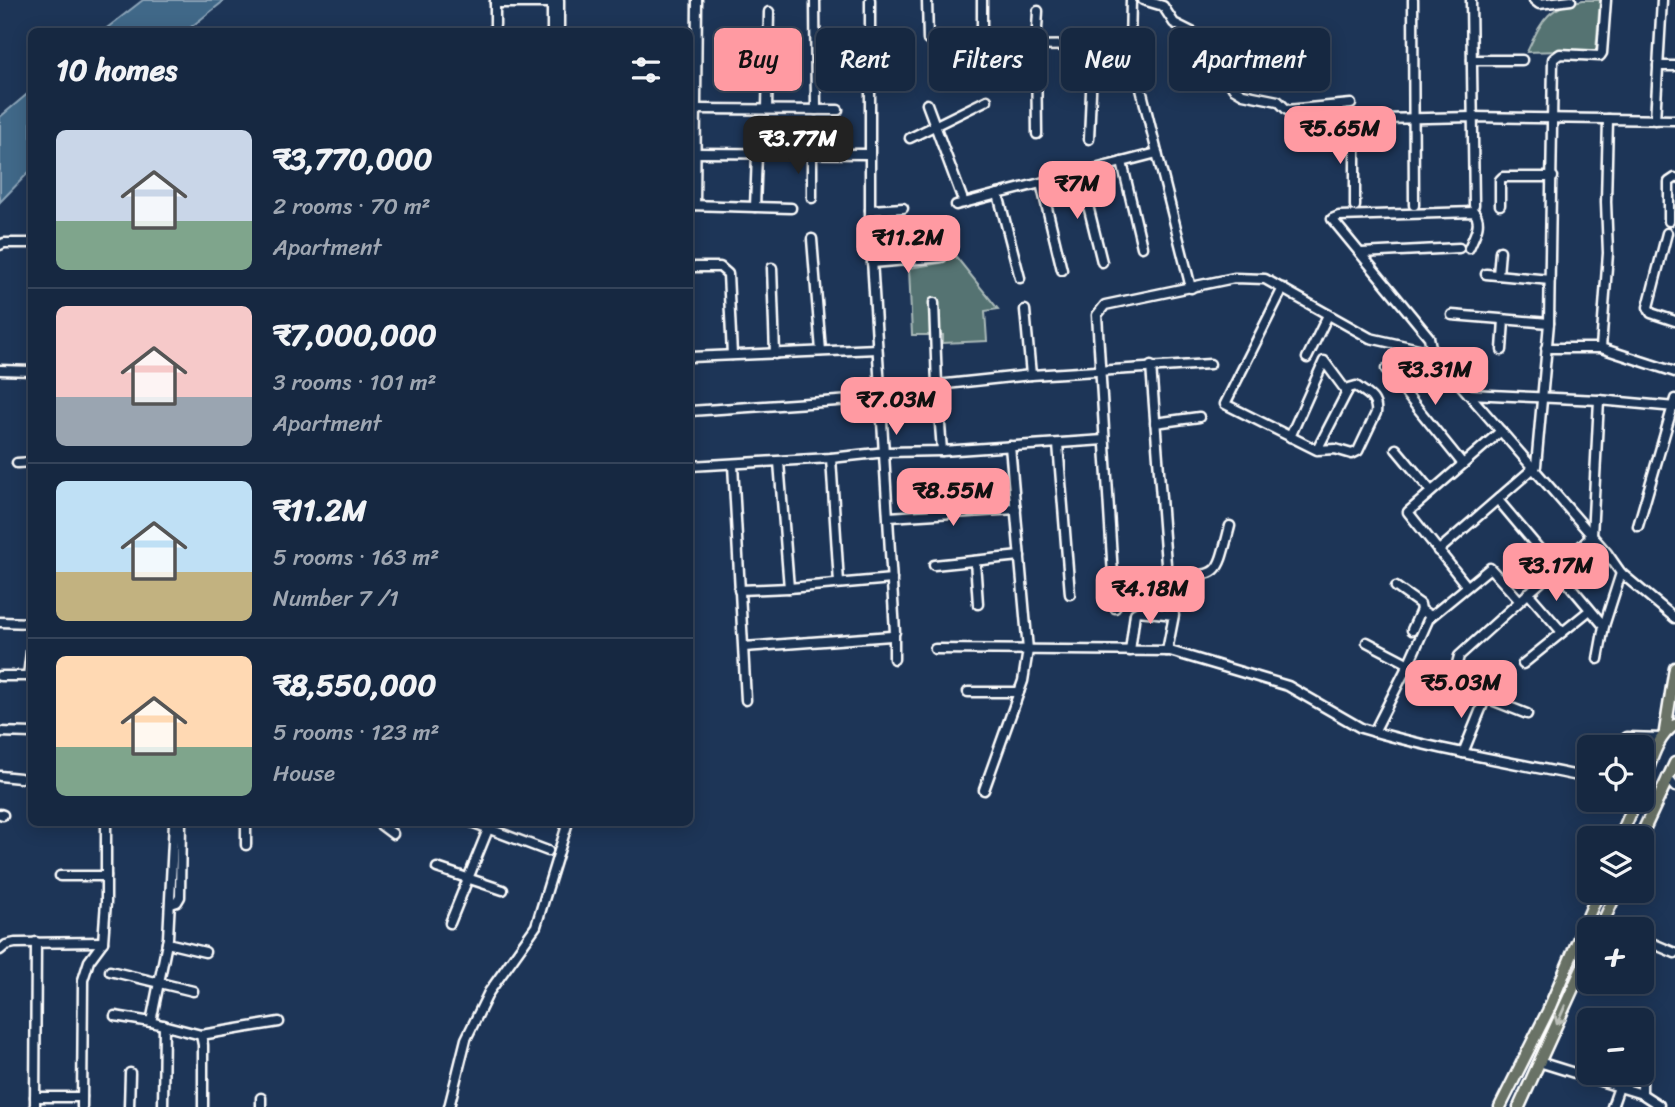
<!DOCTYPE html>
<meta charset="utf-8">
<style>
body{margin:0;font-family:Sriracha,sans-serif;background:#23344c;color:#f1f3f6;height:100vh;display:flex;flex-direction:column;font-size:26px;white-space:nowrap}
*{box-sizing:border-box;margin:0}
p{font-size:23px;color:#9ea6b1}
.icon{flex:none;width:38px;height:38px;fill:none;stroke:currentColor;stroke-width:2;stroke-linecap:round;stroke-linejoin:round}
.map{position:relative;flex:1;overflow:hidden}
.panel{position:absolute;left:28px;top:28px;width:665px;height:798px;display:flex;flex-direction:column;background:#162841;border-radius:10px;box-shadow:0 4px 18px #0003,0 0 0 2px #35445a}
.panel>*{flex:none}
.guide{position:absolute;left:714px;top:28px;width:665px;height:63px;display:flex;gap:14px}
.controls{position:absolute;left:1577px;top:735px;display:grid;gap:14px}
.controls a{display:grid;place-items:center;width:77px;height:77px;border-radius:10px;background:#162841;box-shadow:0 4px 18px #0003,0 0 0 2px #35445a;font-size:35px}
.price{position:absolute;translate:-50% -60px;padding:0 16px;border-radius:14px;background:#ff9aa2;color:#111;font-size:23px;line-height:46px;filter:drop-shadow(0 2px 4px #0008)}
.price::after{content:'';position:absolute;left:50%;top:42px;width:21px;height:16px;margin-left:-10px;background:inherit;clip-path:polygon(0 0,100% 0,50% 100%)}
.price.current{background:#222;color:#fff}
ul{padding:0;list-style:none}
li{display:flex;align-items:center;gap:21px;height:175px;padding:0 28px}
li+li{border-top:2px solid #35445a}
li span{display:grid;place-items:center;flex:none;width:196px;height:140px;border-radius:10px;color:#555}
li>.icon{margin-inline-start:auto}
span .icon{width:84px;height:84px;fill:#fffc;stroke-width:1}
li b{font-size:30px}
h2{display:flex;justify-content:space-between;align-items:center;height:84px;padding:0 28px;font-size:30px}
.pill{padding:0 24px;border-radius:10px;background:#162841;box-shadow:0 4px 18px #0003,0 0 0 2px #35445a;font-size:24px;line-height:63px}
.pill.current{background:#ff9aa2;color:#111}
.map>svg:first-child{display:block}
.green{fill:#547372;stroke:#aab9b8;stroke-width:2}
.water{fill:#406888;stroke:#8ca4b8;stroke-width:2}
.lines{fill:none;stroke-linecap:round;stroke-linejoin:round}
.minor-casing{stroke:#fff;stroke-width:13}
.major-casing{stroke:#fff;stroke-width:15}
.minor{stroke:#1d3557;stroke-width:8}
.major{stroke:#697266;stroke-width:10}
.oneway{stroke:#bcc0ba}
</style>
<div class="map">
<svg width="1675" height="1107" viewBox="0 0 1675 1107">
<rect width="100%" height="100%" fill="#1d3557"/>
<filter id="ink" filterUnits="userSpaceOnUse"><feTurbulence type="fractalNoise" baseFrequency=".0143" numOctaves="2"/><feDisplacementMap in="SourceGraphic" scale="14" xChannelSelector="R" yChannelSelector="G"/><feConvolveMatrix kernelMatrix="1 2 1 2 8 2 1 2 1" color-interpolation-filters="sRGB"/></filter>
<g filter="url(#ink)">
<g class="green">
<path d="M1583 0H1600L1596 50 1527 52C1542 21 1546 7 1583 0Z"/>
<path d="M953 253 998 309 985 311 987 341 943 343V335H912L909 268 940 263Z"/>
</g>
<g class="water">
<path d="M143 0H225L186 31H103Z"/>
<path d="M31 91V170L0 202V117Z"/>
</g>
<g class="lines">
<defs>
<g id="minor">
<path d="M495 0V25"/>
<path d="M815 0 816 110"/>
<path d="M927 0 928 40"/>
<path d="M982 0V39L992 46 1130 45"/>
<path d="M1131 0 1130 45 1191 288"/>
<path d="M1143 0 1163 6 1174 23 1196 34 1203 41 1223 67 1233 88 1243 94 1278 101 1287 110 1351 104"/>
<path d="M1413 0 1414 205"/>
<path d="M1471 0 1474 205"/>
<path d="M1534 0 1539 4 1571 0"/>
<path d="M495 3H552"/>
<path d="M552 32V0"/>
<path d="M559 32V0"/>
<path d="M1472 60H1522"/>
<path d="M1658 66H1675"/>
<path d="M927 104 964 203"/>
<path d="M696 109 838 110"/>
<path d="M767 109 769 12"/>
<path d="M1655 120 1662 0"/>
<path d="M1355 125V206"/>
<path d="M1037 134 1036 46 1038 11"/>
<path d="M910 138 987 100"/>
<path d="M1089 139 1093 45"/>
<path d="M1318 143 1363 122 1382 119 1473 117 1675 120"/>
<path d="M695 153 869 154"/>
<path d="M1122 162 1142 247"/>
<path d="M1080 173 1102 262"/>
<path d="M1041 183 1062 270"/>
<path d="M812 198V154"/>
<path d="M690 205 791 208"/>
<path d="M695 205 697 0"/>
<path d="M956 205 998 194"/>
<path d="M1500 205V180L1503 177H1553"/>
<path d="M755 207 757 154"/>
<path d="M870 210 903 208"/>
<path d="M1669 221V182L1675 178"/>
<path d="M1667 233 1648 307 1651 313 1675 321"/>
<path d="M812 239 821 351"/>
<path d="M0 245 4 243H32"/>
<path d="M1361 253 1459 248"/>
<path d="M872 263 942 257"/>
<path d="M690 267H720L728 274 732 355"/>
<path d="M772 268 775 354"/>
<path d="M1486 274 1550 280"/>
<path d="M1498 275 1500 251"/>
<path d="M1020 278 998 194 1157 153"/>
<path d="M1283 288 1225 404 1317 450 1335 449 1352 454 1358 451 1376 413C1378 398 1367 394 1356 386L1349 388 1317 450"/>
<path d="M934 303 937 385 942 451"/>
<path d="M1452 315 1549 323"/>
<path d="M1546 348H1601L1675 372"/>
<path d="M1601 348 1608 253 1606 202 1608 119"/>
<path d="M1502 350 1504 320"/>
<path d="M1432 352 1429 337 1332 219 1339 216 1474 212C1483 222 1474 236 1469 248"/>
<path d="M690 357 877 349"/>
<path d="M1307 358 1328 315"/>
<path d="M1151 366 1167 577C1221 574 1216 580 1230 526"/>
<path d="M1386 369 1462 463"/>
<path d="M0 370 32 371"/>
<path d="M1031 375 1210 364"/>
<path d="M937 385 1031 375 1025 310"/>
<path d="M1469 394 1599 400 1675 407"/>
<path d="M690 411 881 398"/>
<path d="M1155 423 1199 417"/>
<path d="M1290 437 1324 361 1347 392"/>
<path d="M1058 444 1070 594"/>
<path d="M1396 449 1431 491"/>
<path d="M831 458 839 583"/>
<path d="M779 462 789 588"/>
<path d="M17 463 32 462"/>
<path d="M733 465 746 700"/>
<path d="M690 466 831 458 886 452 942 451 1104 440"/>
<path d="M1498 500 1604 626"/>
<path d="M889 517 1016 509"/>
<path d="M1638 526 1675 399"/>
<path d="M1438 551 1536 466 1549 323 1553 59 1560 54 1600 56 1602 53 1606 0"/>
<path d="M975 561 978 604"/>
<path d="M934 565 1020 556"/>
<path d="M1466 585 1408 512 1501 431"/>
<path d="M1396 587 1420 604 1421 610 1431 616"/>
<path d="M739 590 789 588 892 579"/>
<path d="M1528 593 1562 632"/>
<path d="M1115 608 1097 315 1105 305 1234 278 1265 279 1370 338 1432 352 1607 553 1621 573 1675 618"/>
<path d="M0 622 32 623"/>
<path d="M1412 630 1421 610"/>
<path d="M894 635V659"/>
<path d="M1367 642 1409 664"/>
<path d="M32 644 28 676H32"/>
<path d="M744 647 891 636 895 632 870 227V0"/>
<path d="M935 649 1170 651 1288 686 1361 728C1432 749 1505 761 1578 776L1589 774"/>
<path d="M1130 651 1135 613 1139 611 1174 615 1167 651"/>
<path d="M1598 659 1604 626 1621 573"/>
<path d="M1523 664 1590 610"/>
<path d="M0 676H28"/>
<path d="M968 692H1019"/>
<path d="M1527 714 1456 686 1452 683 1459 656 1592 536 1599 400"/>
<path d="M0 732 32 733"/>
<path d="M1374 732 1408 665 1429 618 1490 568 1519 600"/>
<path d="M1616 747 1627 737 1661 738"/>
<path d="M1463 753 1485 699"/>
<path d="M0 776 20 778"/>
<path d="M1667 778 1675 787"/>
<path d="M984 790 1023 681 1028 650 1010 446"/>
<path d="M0 814 3 815"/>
<path d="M174 822 168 938 151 1022 201 1035 279 1022"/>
<path d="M246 822V845"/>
<path d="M377 822 393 834"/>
<path d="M471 822 548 851"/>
<path d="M437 868 503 890"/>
<path d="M60 876H106"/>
<path d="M171 904 177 902 180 897 181 822"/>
<path d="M450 923 491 822"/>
<path d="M1602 924 1616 929"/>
<path d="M1642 939 1675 953"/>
<path d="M167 943 205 952"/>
<path d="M0 950 6 945 15 943 103 942"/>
<path d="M110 971 193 991"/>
<path d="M115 1016 151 1022"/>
<path d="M201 1035 203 1045V1107"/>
<path d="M1539 1062 1642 1094 1659 1105V1107"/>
<path d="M1642 1094 1643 1019"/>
<path d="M35 1097H82"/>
<path d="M261 1098V1107"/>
<path d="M35 1107 36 942"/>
<path d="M82 1107 83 980 89 961 103 942 106 902V822"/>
<path d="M129 1107 130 1073"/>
<path d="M163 1107 164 1025"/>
<path d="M449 1107 466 1039 489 992 536 926 568 822"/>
<path d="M1612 1107 1619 1087"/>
</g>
<g id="major">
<path d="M1665 731 1675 668"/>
<path d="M1642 786C1650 765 1656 736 1675 725"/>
<path d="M1620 838 1636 800"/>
<path d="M1640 838 1675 763"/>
<path d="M1600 929 1617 891"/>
<path d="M1500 1107 1548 1011 1599 891"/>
<path d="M1519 1107 1589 953"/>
</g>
</defs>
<use href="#minor" class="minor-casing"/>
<use href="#major" class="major-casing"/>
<use href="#minor" class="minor"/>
<use href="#major" class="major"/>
</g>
<defs><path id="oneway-shaft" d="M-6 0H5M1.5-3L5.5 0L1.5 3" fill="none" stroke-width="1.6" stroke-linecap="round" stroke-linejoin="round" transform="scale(1.75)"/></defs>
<use class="oneway" href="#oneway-shaft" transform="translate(1561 1015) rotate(114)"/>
</g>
</svg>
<div class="controls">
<a><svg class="icon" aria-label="locate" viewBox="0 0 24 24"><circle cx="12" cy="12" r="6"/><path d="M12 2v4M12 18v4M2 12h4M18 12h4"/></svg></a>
<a><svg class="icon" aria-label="layers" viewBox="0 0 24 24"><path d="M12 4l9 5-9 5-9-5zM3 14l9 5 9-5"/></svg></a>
<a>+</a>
<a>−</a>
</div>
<b class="price" style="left:1340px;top:166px">₹5.65M</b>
<b class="price current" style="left:798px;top:176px">₹3.77M</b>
<b class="price" style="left:1077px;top:221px">₹7M</b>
<b class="price" style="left:908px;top:275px">₹11.2M</b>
<b class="price" style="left:1435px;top:407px">₹3.31M</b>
<b class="price" style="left:896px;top:437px">₹7.03M</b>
<b class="price" style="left:953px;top:528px">₹8.55M</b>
<b class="price" style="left:1556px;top:603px">₹3.17M</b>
<b class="price" style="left:1150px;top:626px">₹4.18M</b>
<b class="price" style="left:1461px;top:720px">₹5.03M</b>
<div class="guide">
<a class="pill current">Buy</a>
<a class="pill">Rent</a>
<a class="pill">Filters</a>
<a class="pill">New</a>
<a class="pill">Apartment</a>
</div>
<section class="panel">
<h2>10 homes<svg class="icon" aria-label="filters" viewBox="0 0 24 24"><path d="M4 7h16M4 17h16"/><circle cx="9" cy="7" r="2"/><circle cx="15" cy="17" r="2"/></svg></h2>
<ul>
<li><span style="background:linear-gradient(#c9d6e8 65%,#7fa58c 0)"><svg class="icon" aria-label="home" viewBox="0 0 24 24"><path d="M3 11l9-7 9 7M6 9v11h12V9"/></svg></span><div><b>₹3,770,000</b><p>2 rooms · 70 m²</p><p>Apartment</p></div></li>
<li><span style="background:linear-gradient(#f6c9c9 65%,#9aa5b1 0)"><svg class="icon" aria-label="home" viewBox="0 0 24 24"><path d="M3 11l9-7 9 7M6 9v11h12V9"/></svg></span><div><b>₹7,000,000</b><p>3 rooms · 101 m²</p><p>Apartment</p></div></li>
<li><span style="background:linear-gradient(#bfe0f5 65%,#c2b280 0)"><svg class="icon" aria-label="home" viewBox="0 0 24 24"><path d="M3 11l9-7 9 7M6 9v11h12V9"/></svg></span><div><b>₹11.2M</b><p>5 rooms · 163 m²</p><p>Number 7 /1</p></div></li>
<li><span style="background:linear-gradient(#ffd9b3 65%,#7fa58c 0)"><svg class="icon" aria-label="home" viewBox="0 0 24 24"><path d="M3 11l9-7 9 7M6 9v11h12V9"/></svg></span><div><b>₹8,550,000</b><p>5 rooms · 123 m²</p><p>House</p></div></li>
</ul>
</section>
</div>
